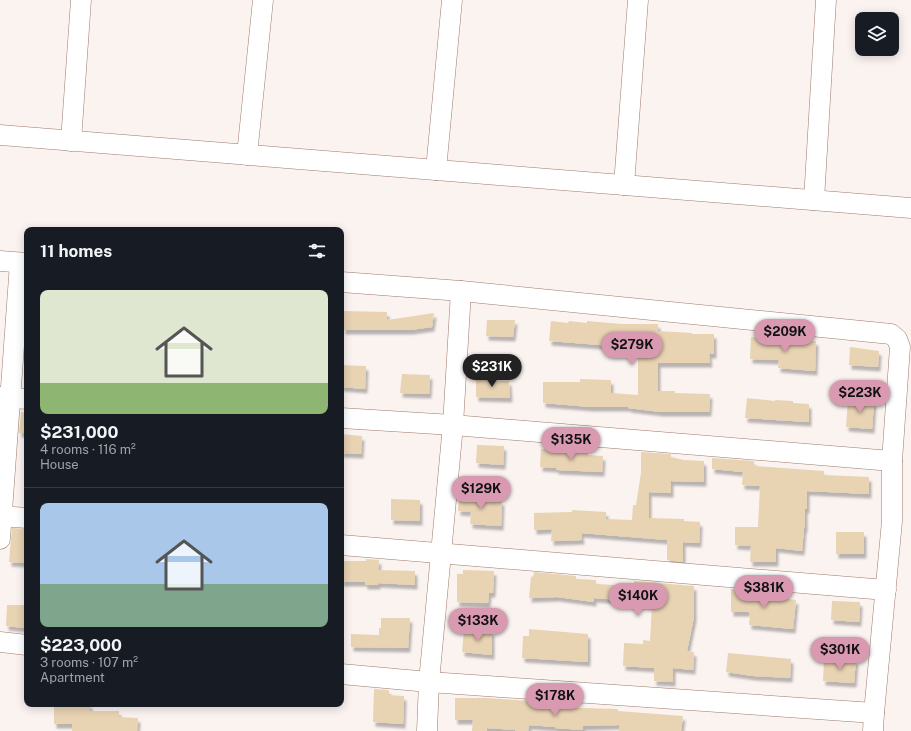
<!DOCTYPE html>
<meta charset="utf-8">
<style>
body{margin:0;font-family:"Public Sans",sans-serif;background:#242831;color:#f1f3f6;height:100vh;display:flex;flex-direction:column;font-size:15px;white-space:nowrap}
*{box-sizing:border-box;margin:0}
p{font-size:13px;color:#9ea1a6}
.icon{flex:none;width:22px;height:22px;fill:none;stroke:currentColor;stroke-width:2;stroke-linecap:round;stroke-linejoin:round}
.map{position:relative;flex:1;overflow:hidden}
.details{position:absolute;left:24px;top:227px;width:320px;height:480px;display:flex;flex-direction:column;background:#171b24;border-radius:8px;box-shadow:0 2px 10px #0003}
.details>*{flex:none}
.tools{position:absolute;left:855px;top:12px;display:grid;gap:8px}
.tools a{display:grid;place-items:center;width:44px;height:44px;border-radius:8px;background:#171b24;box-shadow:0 2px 10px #0003;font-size:20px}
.price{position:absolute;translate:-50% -34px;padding:0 9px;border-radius:14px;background:#d99ab1;color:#111;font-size:13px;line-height:26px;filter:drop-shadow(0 1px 2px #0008)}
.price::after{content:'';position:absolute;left:50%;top:24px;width:12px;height:9px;margin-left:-6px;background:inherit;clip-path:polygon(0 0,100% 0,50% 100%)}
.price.on{background:#222;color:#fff}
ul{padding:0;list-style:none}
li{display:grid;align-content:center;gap:8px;height:212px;padding:0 16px}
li+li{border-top:1px solid #363941}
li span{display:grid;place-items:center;height:124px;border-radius:8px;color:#555}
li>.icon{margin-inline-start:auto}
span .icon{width:72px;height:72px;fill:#fffc;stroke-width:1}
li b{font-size:17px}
h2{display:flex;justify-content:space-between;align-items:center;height:48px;padding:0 16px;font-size:17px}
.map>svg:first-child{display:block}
.building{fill:#e8d3b3;filter:url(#shadow)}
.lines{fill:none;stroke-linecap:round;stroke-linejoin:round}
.minor-casing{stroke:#9d7b6b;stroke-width:21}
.minor{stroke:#fff;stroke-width:20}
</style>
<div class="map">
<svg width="911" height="731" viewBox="0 0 911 731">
<defs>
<filter id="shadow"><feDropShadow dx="2.5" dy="4.5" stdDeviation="1" flood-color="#0004"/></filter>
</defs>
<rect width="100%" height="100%" fill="#fbf3f0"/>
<g class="building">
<path d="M342 311 387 312V320L434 313 432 327 410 330H343Z"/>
<path d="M487 320H515L513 337 486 336Z"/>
<path d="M551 321 568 323 569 321 587 323V321L622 324H658V331L692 333V334H714V354H709L710 363H658V391H675V393L710 394 709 412H661L628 408 629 407H591L543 403V382H580V379L611 380V393L638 395V348L549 341Z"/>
<path d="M751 337 816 341 815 371 778 368 779 360 750 359Z"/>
<path d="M850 347 879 351 878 367 849 365Z"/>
<path d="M341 365 366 366 365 389 341 387Z"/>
<path d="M402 374 430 375 429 394 400 393Z"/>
<path d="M476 377 493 378V381H509L510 398 476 397Z"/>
<path d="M747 398 775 401V400L793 401V403L809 404V422L745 418Z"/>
<path d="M848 400 874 402 872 429 846 427Z"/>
<path d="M21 412 27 413V433H19Z"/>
<path d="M341 434 362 436 361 454 341 453Z"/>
<path d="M477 445 504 446 503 465 476 463Z"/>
<path d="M541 449 588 453V455L603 456 602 472 558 470H556V468L540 467Z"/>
<path d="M641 452 671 454V457L684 460 704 461V482L671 481V493L649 492V518L684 519V521L700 522 699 543 683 542V562L667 560V540L581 533 582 540 551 541 552 529 534 530V513L572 512V510L606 512V519L632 520 633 505H636L641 473Z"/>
<path d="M712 458 754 461V466L824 471V475L869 477V494L807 491V509H805V528H804L802 551 776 548V562H750L751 546 735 545V527H758L760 486 742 485 743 472 712 469Z"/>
<path d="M459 494 482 496V500L502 501 501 526 470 524 471 512 458 511Z"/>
<path d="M391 499 420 500V521L391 520Z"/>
<path d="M12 528 27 529V563L9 562Z"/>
<rect x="836" y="532" width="28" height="22"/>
<path d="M366 559 379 560 378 570 415 571V585L378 583V585H365V582H341V561H366Z"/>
<path d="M463 570 494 571 493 593H489L488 603 457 602V574H463Z"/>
<path d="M534 572 576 576V579L596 580V584L634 586V581L694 586V617L687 651 694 652 693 670 673 668V682L654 681V668L623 666 624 643 643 644V640L650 641 652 606H648V604H632V601L594 598V602L557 597 529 598 531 576 533 577Z"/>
<path d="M731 589 761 591V597H778V598L796 600 793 629 749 625 750 613H748V612H731Z"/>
<path d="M832 601 860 602 859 622 831 620Z"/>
<path d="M7 605H27L25 628 6 626Z"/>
<path d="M381 618H410L408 648 351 647V634L379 635V628H381Z"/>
<path d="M529 629 588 634V662L522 658 523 636H529Z"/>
<path d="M464 630 492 631V655L462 652Z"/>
<path d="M728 653 791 659 790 678 753 676 726 672Z"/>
<path d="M842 659 856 660 854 683 823 681 824 660 842 661Z"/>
<path d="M374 689 389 690V695L404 696 403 724 373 722Z"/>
<path d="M455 698H486L530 701V704L549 705V707L618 709V711L683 716 681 731H619V725L583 726V730L555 728V727L529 725 528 731H515V730L487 728V731H472L473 720H455Z"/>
<path d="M54 704H90V711H119V717L138 718 137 731H72V724H54Z"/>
</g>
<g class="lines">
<defs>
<g id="minor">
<path d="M0 135 911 208"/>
<path d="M71 141 81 0"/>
<path d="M247 155 263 0"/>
<path d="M436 170 452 0"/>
<path d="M624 185 638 0"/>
<path d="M814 200 826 0"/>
<path d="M0 261 27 263"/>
<path d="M341 282 461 291 891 334 897 339 900 347 892 461V521L874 713 873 731"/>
<path d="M0 397 27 399"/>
<path d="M341 418 453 425 892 461"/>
<path d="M0 516 27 518"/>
<path d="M0 539 20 263"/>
<path d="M341 545 886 590"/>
<path d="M0 642 27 645"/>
<path d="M341 674 429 682 874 713"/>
<path d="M427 731 429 682 453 425 461 291"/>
</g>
</defs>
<use href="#minor" class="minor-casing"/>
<use href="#minor" class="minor"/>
</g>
</svg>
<div class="tools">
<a><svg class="icon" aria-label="layers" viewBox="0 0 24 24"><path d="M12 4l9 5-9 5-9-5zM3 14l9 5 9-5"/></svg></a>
</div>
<b class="price" style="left:785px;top:353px">$209K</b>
<b class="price" style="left:632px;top:366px">$279K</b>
<b class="price on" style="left:492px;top:388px">$231K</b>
<b class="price" style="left:860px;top:414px">$223K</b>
<b class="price" style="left:571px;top:461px">$135K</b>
<b class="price" style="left:481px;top:510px">$129K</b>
<b class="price" style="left:764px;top:609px">$381K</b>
<b class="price" style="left:638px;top:617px">$140K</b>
<b class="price" style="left:478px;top:642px">$133K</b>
<b class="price" style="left:840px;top:671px">$301K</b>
<b class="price" style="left:555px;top:717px">$178K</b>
<section class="details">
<h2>11 homes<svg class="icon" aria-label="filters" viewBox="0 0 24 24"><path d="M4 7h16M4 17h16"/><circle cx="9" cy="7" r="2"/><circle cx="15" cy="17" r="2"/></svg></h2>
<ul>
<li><span style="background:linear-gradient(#dfe7d0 75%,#8fb573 0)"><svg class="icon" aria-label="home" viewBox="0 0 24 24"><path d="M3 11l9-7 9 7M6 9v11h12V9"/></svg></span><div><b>$231,000</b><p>4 rooms · 116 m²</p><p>House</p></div></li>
<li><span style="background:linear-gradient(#a9c7e8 65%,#7fa58c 0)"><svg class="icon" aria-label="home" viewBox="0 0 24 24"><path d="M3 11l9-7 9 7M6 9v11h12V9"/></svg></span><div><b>$223,000</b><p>3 rooms · 107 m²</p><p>Apartment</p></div></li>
</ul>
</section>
</div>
